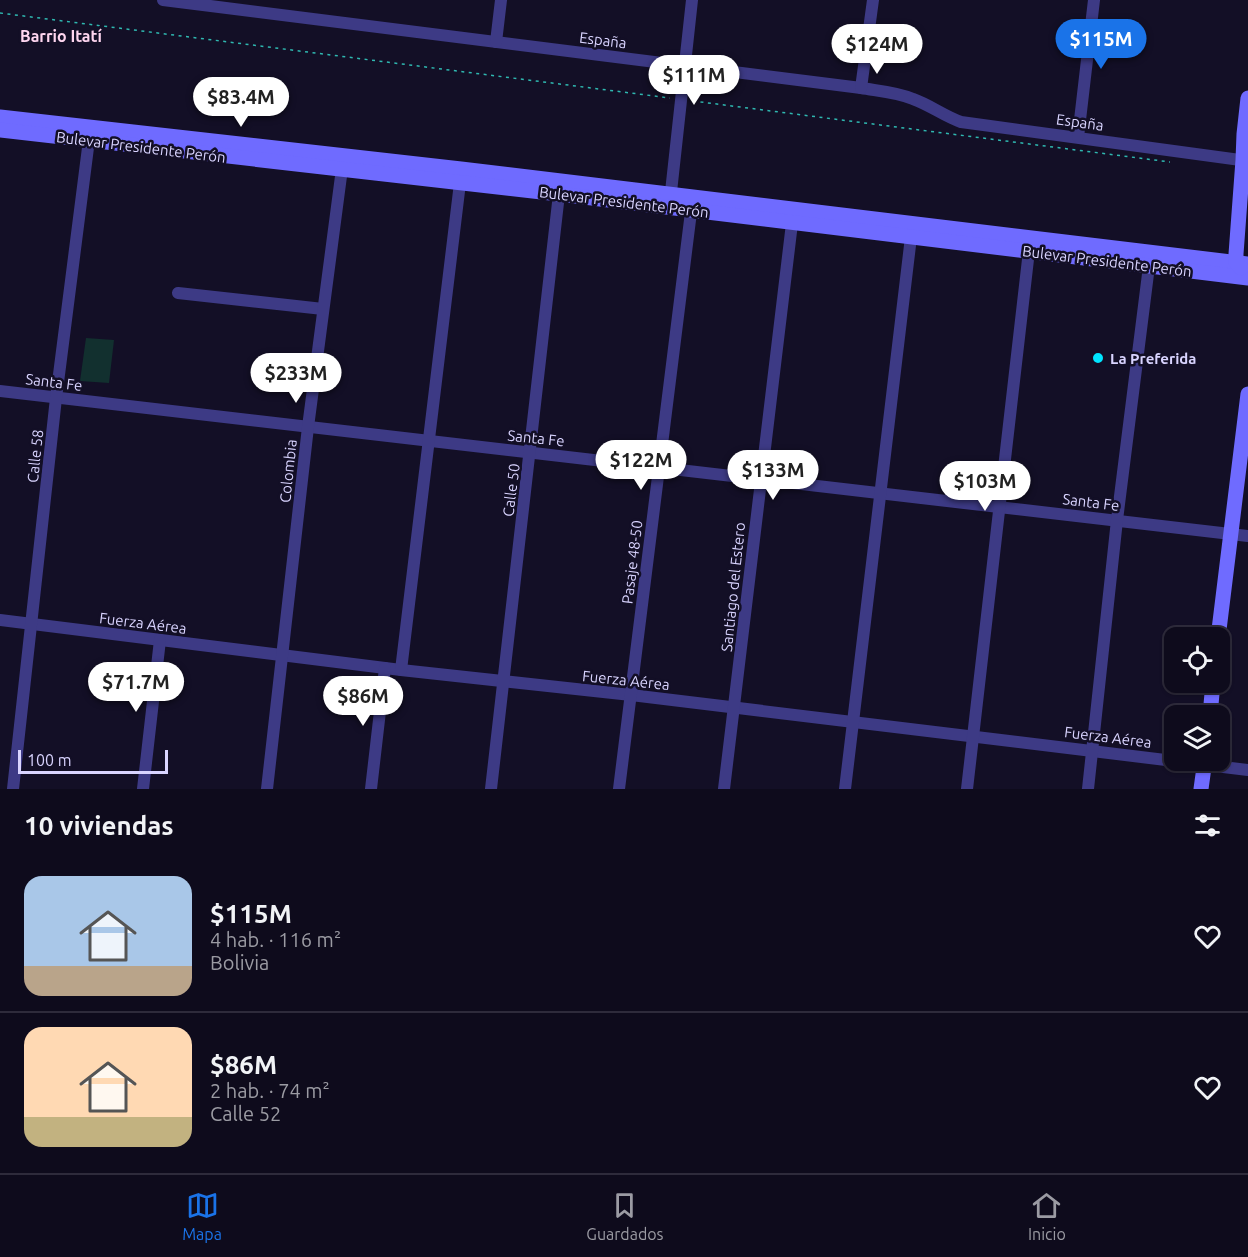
<!DOCTYPE html>
<html lang="es">
<meta charset="utf-8">
<style>
body{margin:0;font-family:Ubuntu,sans-serif;background:#171425;color:#f1f3f6;height:100vh;display:flex;flex-direction:column;font-size:22px;white-space:nowrap}
*{box-sizing:border-box;margin:0}
p{font-size:20px;color:#9b9ba3}
.icon{flex:none;width:33px;height:33px;fill:none;stroke:currentColor;stroke-width:2;stroke-linecap:round;stroke-linejoin:round}
.map{position:relative;height:789px;overflow:hidden}
.panel{display:flex;flex-direction:column;background:#0e0b1c;flex:1}
.panel>*{flex:none}
.controls{position:absolute;left:1164px;top:627px;display:grid;gap:12px}
.controls a{display:grid;place-items:center;width:66px;height:66px;border-radius:12px;background:#0e0b1c;box-shadow:0 2px 4px #0004,0 0 0 2px #2e2b3b;font-size:30px}
.scale{position:absolute;left:18px;bottom:15px;width:150px;box-sizing:border-box;padding-left:6px;border:3px solid #d9d4ff;border-top:0;font-size:16px;line-height:21px;white-space:nowrap;color:#d9d4ff;-webkit-text-stroke:4px #130f26;paint-order:stroke}
.price{position:absolute;translate:-50% -51px;padding:0 14px;border-radius:21px;background:#fff;color:#222;font-size:20px;line-height:39px;filter:drop-shadow(0 2px 3px #0008)}
.price::after{content:'';position:absolute;left:50%;top:36px;width:18px;height:14px;margin-left:-9px;background:inherit;clip-path:polygon(0 0,100% 0,50% 100%)}
.price.active{background:#1a73e8;color:#fff}
ul{padding:0;list-style:none}
li{display:flex;align-items:center;gap:18px;height:150px;padding:0 24px}
li+li{border-top:2px solid #2e2b3b}
li span{display:grid;place-items:center;flex:none;width:168px;height:120px;border-radius:18px;color:#555}
li>.icon{margin-inline-start:auto}
span .icon{width:72px;height:72px;fill:#fffc;stroke-width:1}
li b{font-size:26px}
h2{display:flex;justify-content:space-between;align-items:center;height:72px;padding:0 24px;font-size:26px}
.dock{display:flex;justify-content:space-around;align-items:center;height:84px;border-top:2px solid #2e2b3b;background:#0e0b1c;font-size:16px;color:#9b9ba3}
.dock a{display:grid;justify-items:center;gap:3px}
.dock .active{color:#1a73e8}
.map>svg:first-child{display:block}
.green{fill:#12302f}
.lines{fill:none;stroke-linecap:round;stroke-linejoin:round}
.path{stroke:#2fb8b0;stroke-width:1.5;stroke-dasharray:3 4.5;stroke-linecap:butt}
.street{stroke:#3d3a85;stroke-width:12}
.secondary{stroke:#6f6bff;stroke-width:15}
.poi-dot{fill:#00e5ff;stroke:#130f26;stroke-width:2}
.labels{text-anchor:middle;dominant-baseline:central;stroke-width:5;stroke-linejoin:round;paint-order:stroke}
.street-label{font-size:15px;fill:#d9d4ff;stroke:#130f26}
.poi-label{font-size:15px;font-weight:bold;fill:#d9d4ff;stroke:#130f26;text-anchor:start}
.neighbourhood-label{font-size:16px;font-weight:bold;fill:#ffd6f0;stroke:#130f26}
</style>
<div class="map">
<svg width="1248" height="789" viewBox="0 0 1248 789">
<rect width="100%" height="100%" fill="#130f26"/>
<path class="green" d="M86 338 114 340 109 383 80 381Z"/>
<g class="lines">
<g class="path">
<path d="M0 13 670 98"/>
<path d="M693 101 1170 162"/>
</g>
<g class="street">
<path d="M163 0 861 88C879 91 897 92 913 99 930 105 944 116 961 122L1248 161"/>
<path d="M496 42 501 0"/>
<path d="M861 88 873 0"/>
<path d="M1078 137 1094 0"/>
<path d="M670 201 692 0"/>
<path d="M178 293 323 309"/>
<path d="M0 391 1248 536"/>
<path d="M0 620 401 670 631 695 1248 770"/>
<path d="M401 670 460 183"/>
<path d="M13 789 56 398 90 132"/>
<path d="M143 789 160 640"/>
<path d="M267 789 308 427 343 161"/>
<path d="M371 789 385 668"/>
<path d="M491 789 559 194"/>
<path d="M619 789 692 204"/>
<path d="M724 789 793 215"/>
<path d="M845 789 911 237"/>
<path d="M967 789 1030 242"/>
<path d="M1088 789 1117 520 1149 266"/>
</g>
<g class="secondary">
<path d="M0 117 461 169 1248 264"/>
<path d="M0 130 559 194 1248 278"/>
<path d="M1241 268 1236 262V254L1243 160 1244 134 1248 98"/>
<path d="M1218 638 1248 394"/>
<path d="M1210 716 1213 682"/>
<path d="M1201 789 1205 760"/>
</g>
</g>
<circle class="poi-dot" cx="1098" cy="358" r="6"/>
<g class="labels">
<g class="street-label">
<text transform="translate(603 40) rotate(7)">España</text>
<text transform="translate(1080 122) rotate(8)">España</text>
<text transform="translate(141 147) rotate(7)">Bulevar Presidente Perón</text>
<text transform="translate(624 202) rotate(7)">Bulevar Presidente Perón</text>
<text transform="translate(1107 261) rotate(7)">Bulevar Presidente Perón</text>
<text transform="translate(54 382) rotate(7)">Santa Fe</text>
<text transform="translate(536 438) rotate(6)">Santa Fe</text>
<text transform="translate(35 456) rotate(-84)">Calle 58</text>
<text transform="translate(288 471) rotate(-84)">Colombia</text>
<text transform="translate(511 490) rotate(-83)">Calle 50</text>
<text transform="translate(1091 502) rotate(7)">Santa Fe</text>
<text transform="translate(632 562) rotate(-83)">Pasaje 48-50</text>
<text transform="translate(733 587) rotate(-84)">Santiago del Estero</text>
<text transform="translate(143 623) rotate(7)">Fuerza Aérea</text>
<text transform="translate(626 680) rotate(6)">Fuerza Aérea</text>
<text transform="translate(1108 737) rotate(7)">Fuerza Aérea</text>
</g>
<g class="poi-label">
<text x="1110" y="358">La Preferida</text>
</g>
<g class="neighbourhood-label">
<text x="61" y="36">Barrio Itatí</text>
</g>
</g>
</svg>
<div class="controls">
<a><svg class="icon" aria-label="locate" viewBox="0 0 24 24"><circle cx="12" cy="12" r="6"/><path d="M12 2v4M12 18v4M2 12h4M18 12h4"/></svg></a>
<a><svg class="icon" aria-label="layers" viewBox="0 0 24 24"><path d="M12 4l9 5-9 5-9-5zM3 14l9 5 9-5"/></svg></a>
</div>
<div class="scale">100 m</div>
<b class="price active" style="left:1101px;top:70px">$115M</b>
<b class="price" style="left:877px;top:75px">$124M</b>
<b class="price" style="left:694px;top:106px">$111M</b>
<b class="price" style="left:241px;top:128px">$83.4M</b>
<b class="price" style="left:296px;top:404px">$233M</b>
<b class="price" style="left:641px;top:491px">$122M</b>
<b class="price" style="left:773px;top:501px">$133M</b>
<b class="price" style="left:985px;top:512px">$103M</b>
<b class="price" style="left:136px;top:713px">$71.7M</b>
<b class="price" style="left:363px;top:727px">$86M</b>
</div>
<section class="panel">
<h2>10 viviendas<svg class="icon" aria-label="filters" viewBox="0 0 24 24"><path d="M4 7h16M4 17h16"/><circle cx="9" cy="7" r="2"/><circle cx="15" cy="17" r="2"/></svg></h2>
<ul>
<li><span style="background:linear-gradient(#a9c7e8 75%,#b9a48a 0)"><svg class="icon" aria-label="home" viewBox="0 0 24 24"><path d="M3 11l9-7 9 7M6 9v11h12V9"/></svg></span><div><b>$115M</b><p>4 hab. · 116 m²</p><p>Bolivia</p></div><svg class="icon" aria-label="heart" viewBox="0 0 24 24"><path d="M12 20l-8-8c-3-5 5-10 8-4 3-6 11-1 8 4z"/></svg></li>
<li><span style="background:linear-gradient(#ffd9b3 75%,#c2b280 0)"><svg class="icon" aria-label="home" viewBox="0 0 24 24"><path d="M3 11l9-7 9 7M6 9v11h12V9"/></svg></span><div><b>$86M</b><p>2 hab. · 74 m²</p><p>Calle 52</p></div><svg class="icon" aria-label="heart" viewBox="0 0 24 24"><path d="M12 20l-8-8c-3-5 5-10 8-4 3-6 11-1 8 4z"/></svg></li>
</ul>
</section>
<nav class="dock">
<a class="active"><svg class="icon" aria-label="map" viewBox="0 0 24 24"><path d="M3 6l6-2 6 2 6-2v14l-6 2-6-2-6 2zM9 4v14M15 6v14"/></svg>Mapa</a>
<a><svg class="icon" aria-label="saved" viewBox="0 0 24 24"><path d="M7 4h10v16l-5-4-5 4z"/></svg>Guardados</a>
<a><svg class="icon" aria-label="home" viewBox="0 0 24 24"><path d="M3 11l9-7 9 7M6 9v11h12V9"/></svg>Inicio</a>
</nav>
